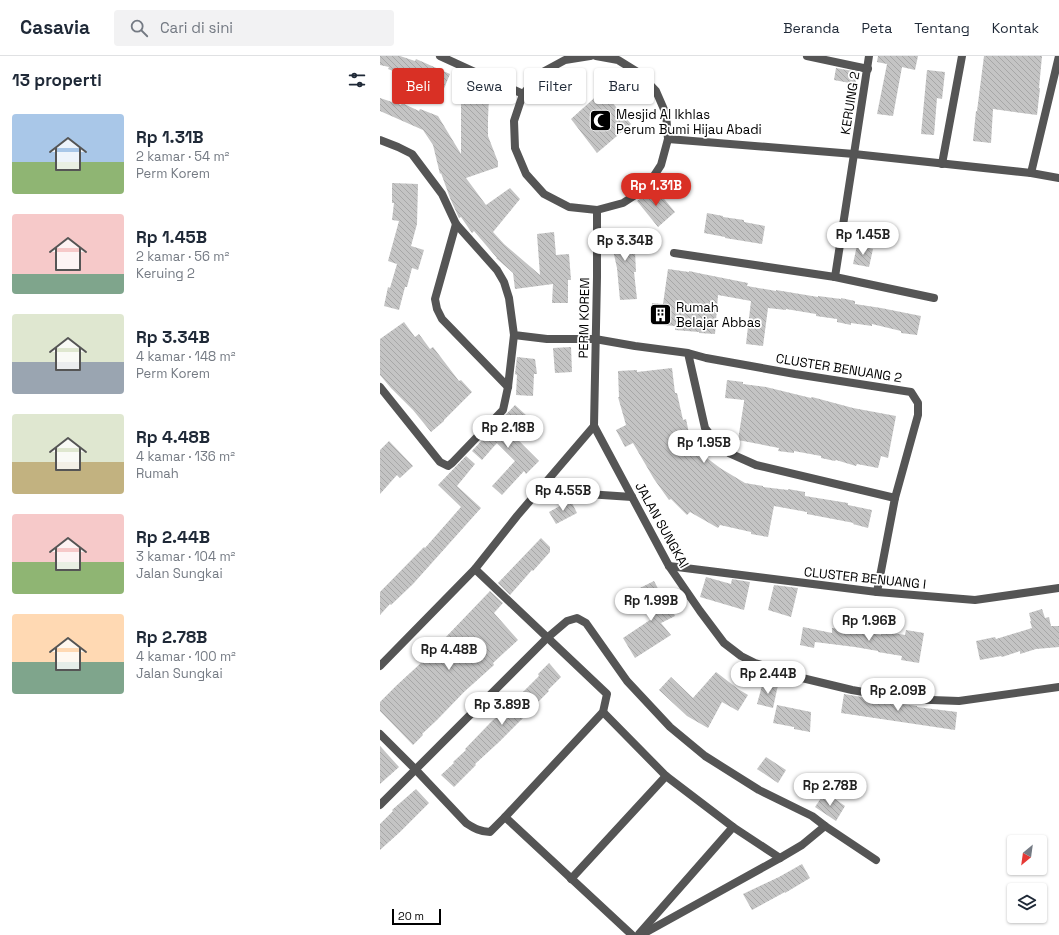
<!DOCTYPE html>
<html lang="id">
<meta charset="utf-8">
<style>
body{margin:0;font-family:"Space Grotesk",sans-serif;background:#f2f2f3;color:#1f2937;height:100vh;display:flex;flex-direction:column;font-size:15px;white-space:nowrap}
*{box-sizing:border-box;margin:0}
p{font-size:13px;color:#747a83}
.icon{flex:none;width:22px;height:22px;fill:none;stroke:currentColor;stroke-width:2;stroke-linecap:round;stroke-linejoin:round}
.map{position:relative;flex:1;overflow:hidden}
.details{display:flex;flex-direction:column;background:#fff;width:380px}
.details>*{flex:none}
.top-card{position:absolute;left:12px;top:12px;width:380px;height:36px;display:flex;gap:8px}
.needle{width:26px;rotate:209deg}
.fabs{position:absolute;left:627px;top:779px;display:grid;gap:8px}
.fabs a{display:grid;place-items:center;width:40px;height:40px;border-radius:4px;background:#fff;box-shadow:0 1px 3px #0004;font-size:20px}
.scale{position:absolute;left:12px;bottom:10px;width:49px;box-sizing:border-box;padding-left:4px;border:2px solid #000;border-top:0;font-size:11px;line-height:14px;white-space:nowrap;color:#000;-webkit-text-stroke:3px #fff;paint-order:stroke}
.price{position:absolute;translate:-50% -34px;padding:0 9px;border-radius:14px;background:#fff;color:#222;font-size:13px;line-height:26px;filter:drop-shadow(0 1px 2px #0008)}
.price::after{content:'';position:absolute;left:50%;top:24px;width:12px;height:9px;margin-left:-6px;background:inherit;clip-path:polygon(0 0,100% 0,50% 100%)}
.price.active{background:#d93025;color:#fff}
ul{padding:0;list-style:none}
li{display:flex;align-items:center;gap:12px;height:100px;padding:0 12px}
li span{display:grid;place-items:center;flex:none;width:112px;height:80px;border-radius:4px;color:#555}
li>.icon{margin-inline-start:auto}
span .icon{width:48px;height:48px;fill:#fffc;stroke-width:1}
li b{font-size:17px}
h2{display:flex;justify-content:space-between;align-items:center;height:48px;padding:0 12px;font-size:17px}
.pill{padding:0 14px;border-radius:4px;background:#fff;box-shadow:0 1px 3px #0004;font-size:14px;line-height:36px}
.pill.active{background:#d93025;color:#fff}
header{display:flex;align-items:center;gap:24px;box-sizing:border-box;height:56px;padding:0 20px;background:#fff;border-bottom:1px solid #e0e1e3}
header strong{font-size:19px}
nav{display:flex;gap:22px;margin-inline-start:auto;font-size:14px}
.search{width:280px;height:36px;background:#f2f2f3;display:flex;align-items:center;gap:10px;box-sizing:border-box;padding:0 14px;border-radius:4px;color:#747a83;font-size:15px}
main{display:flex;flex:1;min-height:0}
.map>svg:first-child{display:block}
.building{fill:url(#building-back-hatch)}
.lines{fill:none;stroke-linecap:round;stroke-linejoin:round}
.street{stroke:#555;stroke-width:8}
.labels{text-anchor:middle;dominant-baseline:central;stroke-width:3.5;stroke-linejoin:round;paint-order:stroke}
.street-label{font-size:13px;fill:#000;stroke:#fff}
.poi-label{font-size:13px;fill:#000;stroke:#fff;text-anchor:start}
</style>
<header>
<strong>Casavia</strong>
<div class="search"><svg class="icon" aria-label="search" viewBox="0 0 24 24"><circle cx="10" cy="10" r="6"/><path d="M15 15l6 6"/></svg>Cari di sini</div>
<nav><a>Beranda</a><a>Peta</a><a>Tentang</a><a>Kontak</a></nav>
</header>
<main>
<section class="details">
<h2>13 properti<svg class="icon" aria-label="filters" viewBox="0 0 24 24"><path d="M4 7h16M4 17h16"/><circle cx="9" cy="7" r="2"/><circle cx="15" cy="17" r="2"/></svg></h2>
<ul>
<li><span style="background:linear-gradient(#a9c7e8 60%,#8fb573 0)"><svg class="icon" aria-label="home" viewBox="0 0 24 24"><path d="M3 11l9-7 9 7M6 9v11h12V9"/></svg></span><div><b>Rp 1.31B</b><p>2 kamar · 54 m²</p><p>Perm Korem</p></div></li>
<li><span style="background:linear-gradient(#f6c9c9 75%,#7fa58c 0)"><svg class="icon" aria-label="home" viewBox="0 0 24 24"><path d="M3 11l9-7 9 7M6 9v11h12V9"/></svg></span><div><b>Rp 1.45B</b><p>2 kamar · 56 m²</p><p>Keruing 2</p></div></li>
<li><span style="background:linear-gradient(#dfe7d0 60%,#9aa5b1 0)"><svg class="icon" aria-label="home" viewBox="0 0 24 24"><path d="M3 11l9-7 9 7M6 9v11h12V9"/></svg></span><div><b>Rp 3.34B</b><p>4 kamar · 148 m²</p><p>Perm Korem</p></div></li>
<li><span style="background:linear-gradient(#dfe7d0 60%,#c2b280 0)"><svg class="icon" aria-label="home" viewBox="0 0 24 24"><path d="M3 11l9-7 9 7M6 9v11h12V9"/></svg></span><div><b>Rp 4.48B</b><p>4 kamar · 136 m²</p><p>Rumah</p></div></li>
<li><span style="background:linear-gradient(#f6c9c9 60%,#8fb573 0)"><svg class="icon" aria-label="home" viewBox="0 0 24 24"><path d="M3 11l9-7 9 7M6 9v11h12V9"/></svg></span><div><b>Rp 2.44B</b><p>3 kamar · 104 m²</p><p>Jalan Sungkai</p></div></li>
<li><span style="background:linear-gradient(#ffd9b3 60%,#7fa58c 0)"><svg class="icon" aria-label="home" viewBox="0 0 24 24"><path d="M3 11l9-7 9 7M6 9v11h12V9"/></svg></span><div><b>Rp 2.78B</b><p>4 kamar · 100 m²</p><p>Jalan Sungkai</p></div></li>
</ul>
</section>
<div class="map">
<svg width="679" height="879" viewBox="0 0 679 879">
<defs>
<pattern id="building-back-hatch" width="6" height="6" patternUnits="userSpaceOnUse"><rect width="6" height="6" fill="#c4c4c4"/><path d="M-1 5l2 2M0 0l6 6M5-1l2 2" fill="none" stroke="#a7a7a7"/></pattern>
</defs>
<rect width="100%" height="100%" fill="#fff"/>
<g class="building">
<path d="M0 0H20L35 5 36 3 70 18 63 35 8 13 9 11 0 9Z"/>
<path d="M498 0H538L535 14 522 11 513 60 497 58 507 8 497 6Z"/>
<path d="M604 0H662L659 32H660L657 59 613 53 611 87 593 85 596 55H597Z"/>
<path d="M456 12 478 16 475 28 454 24Z"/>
<path d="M547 14 565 16 562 43 557 42 554 79 541 78Z"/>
<path d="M222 35 251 68 217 97 191 63Z"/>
<path d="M81 37 109 38 108 63V80L118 106V111L86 122 106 149 130 132 140 143 113 176 124 188 160 219 157 178 174 176 176 199 189 198 191 224H188V247H172L173 228 135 233 133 217 116 202H117L94 175 92 177 81 161 79 162 70 142 61 117 60 118 53 89 43 74 0 55V42L21 49 22 47 39 55 40 53 58 60 81 98Z"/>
<path d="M12 127 38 128 37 168 31 190 44 194 38 214 32 212 27 231H25L19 254 4 250 8 231 10 232 17 208 8 205 19 165 12 164 14 147H12Z"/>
<path d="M274 131 295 156 278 171 257 145 269 136Z"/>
<path d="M327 157 343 160V161L364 164V166L385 170 382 188 345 182V181L324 177Z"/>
<path d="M233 172H253V196H255L256 216H254L257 243 240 244 237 212 233 194Z"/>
<path d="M477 189 493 193 489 211 473 208Z"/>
<path d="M288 213 309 216V215L318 217 368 227 367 230 396 235V234L438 241V240L461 243V242L475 245V248L501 252 541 260 537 279 521 277V275L492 268V270L471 267V269L457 266V263L436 260V258L406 253V254L388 252 383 290 366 288 371 245 338 239 335 278 319 277V276L295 274V270L271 268 272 247 283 248Z"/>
<path d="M24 266 35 281 39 278 50 293 53 291 79 325 81 324 92 336 64 364V365L51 376 33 354 11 332 0 319V283Z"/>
<path d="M191 291 192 316 175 317 173 292Z"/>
<path d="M137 301 155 303 157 318H154L153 340 136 339 137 319 135 318Z"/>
<path d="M292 312 295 337H297L303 364 306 363 311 387 315 384 323 399 340 412 365 427 383 430V431L408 434V433L425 436V440L468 447V449L492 454 488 472 473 468 474 467 427 458V456L394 450 388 481 371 478V476L340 469 338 472 310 456 307 459 291 443 289 444 274 423 253 387 245 391 236 374 246 369 238 341H239L238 315 257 314V316Z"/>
<path d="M347 324 363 326V328L386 331 431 342 432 341 473 352 516 360 508 402 501 400 498 412 477 408 476 410 456 404 455 405 441 402V400L414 395V397L398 395 399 392 358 384 364 346V344L345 342Z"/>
<path d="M135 349 147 360 131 377 159 405 146 418 144 415 122 439 112 430 135 405 117 387 102 404 92 395Z"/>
<path d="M9 385 33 410 20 422 17 419 0 438V394Z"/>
<path d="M86 400 95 408 77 430 101 452 33 528 11 549 10 548 0 559V536L44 491 45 492 81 451 58 429Z"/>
<path d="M189 445H191L197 457 176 468 169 456Z"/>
<path d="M161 482 170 491V496L153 515 152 514 130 539 118 527Z"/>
<path d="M326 521 351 528 352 523 370 526 364 554 320 541Z"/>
<path d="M274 525 284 544 286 543 295 560 281 567 291 579 255 602 243 582 273 562 258 533Z"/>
<path d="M394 529 418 532 411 561 388 554Z"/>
<path d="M110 535 123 547 114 557 138 584 113 607 114 609 84 636 57 664 42 678 43 679 33 689 0 655V646L17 629 42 606Z"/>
<path d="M662 553 665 562 669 561 671 570H679V591L656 593 640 598V595L622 601 621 600 600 604 596 585 615 581 616 583 652 572 650 565H651L649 557Z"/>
<path d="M423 571 452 577V572L471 574 501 579V575L525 579 526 574 544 577 539 607 521 604 522 600 498 596V595L475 591 435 586 434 592 420 589Z"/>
<path d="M169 607 181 621 168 634 169 635 144 660V661L118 687 95 708 96 709 74 731 61 719 74 707 73 706 86 694 85 693 111 666 134 645 159 620 158 618Z"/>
<path d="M336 616 358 633 368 639 358 655 342 646 328 672 307 660 279 634 291 621 313 642Z"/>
<path d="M383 626 398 629 393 652 377 648Z"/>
<path d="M464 638 523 648 537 650V651L577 656 575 674 461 657Z"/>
<path d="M397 649 431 656 430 676 414 673V671L393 667Z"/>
<path d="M0 690 19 711 0 728Z"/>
<path d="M386 701 406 714 398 727 377 713Z"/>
<path d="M36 733 49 747 20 776 0 794V768L13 755 12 754Z"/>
<path d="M445 736 465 750 456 765 435 751Z"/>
<path d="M422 808 430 822 405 837V836L372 854 363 838 399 821Z"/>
</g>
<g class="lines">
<g class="street">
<path d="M60 0 143 38"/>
<path d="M210 0 185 4 161 17 143 38 134 65 135 92 146 118 164 138 189 151 217 154 243 147 266 132 281 109 288 83 286 58 276 35 259 17 238 4 216 0"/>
<path d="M427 0 488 13"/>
<path d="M489 0 474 98 651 117 679 122"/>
<path d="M288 83 474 98 455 221 294 197"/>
<path d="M0 84 18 91 32 98 62 138 76 168 117 214 124 226 129 242 134 279 167 283H215L255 290 308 297 326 302 415 318 531 336 538 347V359L515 442 376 409 349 397 336 386 325 372 308 297"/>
<path d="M562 108 582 0"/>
<path d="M651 117 679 0"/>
<path d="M217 154V221L214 370 289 510 320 555 344 587 361 600 375 607 395 613 422 622 472 634 524 643 579 645 679 631"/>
<path d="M76 168 55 243 57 253 62 263 128 331"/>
<path d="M455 221 554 242"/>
<path d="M0 331 60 406 68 410 72 407 123 354 128 331 134 279"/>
<path d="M152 443 207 438 252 441"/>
<path d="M289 510 497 536 595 544 679 532"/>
<path d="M497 536 515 442"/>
<path d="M0 610 95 513 137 460 214 370"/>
<path d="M223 656 286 720 353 771"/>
<path d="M0 678 36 714 86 767C94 772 100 776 110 776L125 761 223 656 227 638 95 513"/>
<path d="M0 749 167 582 187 565 197 562 206 567 247 625 290 671 325 700 379 734 432 760 445 770 422 789 400 802 261 879"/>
<path d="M125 761 252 879"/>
<path d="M445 770 496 804"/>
<path d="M191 823 286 720"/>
<path d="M259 878 353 771 400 802"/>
</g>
</g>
<defs>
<symbol id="mosque-square" viewBox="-11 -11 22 22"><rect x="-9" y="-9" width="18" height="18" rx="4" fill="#000" stroke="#fff"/><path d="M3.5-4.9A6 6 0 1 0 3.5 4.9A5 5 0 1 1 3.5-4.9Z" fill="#fff"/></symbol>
<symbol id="building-square" viewBox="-11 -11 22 22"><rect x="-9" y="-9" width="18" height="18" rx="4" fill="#000" stroke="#fff"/><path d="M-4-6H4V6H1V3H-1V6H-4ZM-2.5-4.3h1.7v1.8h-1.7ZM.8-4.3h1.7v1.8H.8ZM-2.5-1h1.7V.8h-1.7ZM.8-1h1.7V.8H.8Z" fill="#fff"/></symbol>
</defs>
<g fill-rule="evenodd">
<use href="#mosque-square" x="208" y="52" width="25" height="25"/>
<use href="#building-square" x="268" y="246" width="25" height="25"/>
</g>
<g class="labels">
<g class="street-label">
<text transform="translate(470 47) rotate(-81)">KERUING 2</text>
<text transform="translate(204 262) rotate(-89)">PERM KOREM</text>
<text transform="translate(459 312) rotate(9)">CLUSTER BENUANG 2</text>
<text transform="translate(282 469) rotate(61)">JALAN SUNGKAI</text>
<text transform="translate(485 522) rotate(6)">CLUSTER BENUANG I</text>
</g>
<g class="poi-label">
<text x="236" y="58">Mesjid Al Ikhlas<tspan x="236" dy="15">Perum Bumi Hijau Abadi</tspan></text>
<text x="296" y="251">Rumah<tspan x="296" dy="15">Belajar Abbas</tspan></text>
</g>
</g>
</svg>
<div class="fabs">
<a><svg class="needle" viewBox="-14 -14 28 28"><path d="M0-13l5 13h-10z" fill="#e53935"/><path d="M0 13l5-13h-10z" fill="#747a83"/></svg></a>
<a><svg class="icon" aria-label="layers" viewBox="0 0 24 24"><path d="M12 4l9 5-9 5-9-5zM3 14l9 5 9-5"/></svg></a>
</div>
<div class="scale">20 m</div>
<b class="price active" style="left:276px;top:151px">Rp 1.31B</b>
<b class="price" style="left:483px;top:200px">Rp 1.45B</b>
<b class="price" style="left:245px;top:206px">Rp 3.34B</b>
<b class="price" style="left:128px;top:393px">Rp 2.18B</b>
<b class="price" style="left:324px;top:408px">Rp 1.95B</b>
<b class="price" style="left:183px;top:456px">Rp 4.55B</b>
<b class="price" style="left:271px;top:566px">Rp 1.99B</b>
<b class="price" style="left:489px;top:586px">Rp 1.96B</b>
<b class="price" style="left:69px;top:615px">Rp 4.48B</b>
<b class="price" style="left:388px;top:639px">Rp 2.44B</b>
<b class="price" style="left:518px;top:656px">Rp 2.09B</b>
<b class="price" style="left:122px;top:670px">Rp 3.89B</b>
<b class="price" style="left:450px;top:751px">Rp 2.78B</b>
<div class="top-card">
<a class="pill active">Beli</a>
<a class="pill">Sewa</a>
<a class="pill">Filter</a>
<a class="pill">Baru</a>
</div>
</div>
</main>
